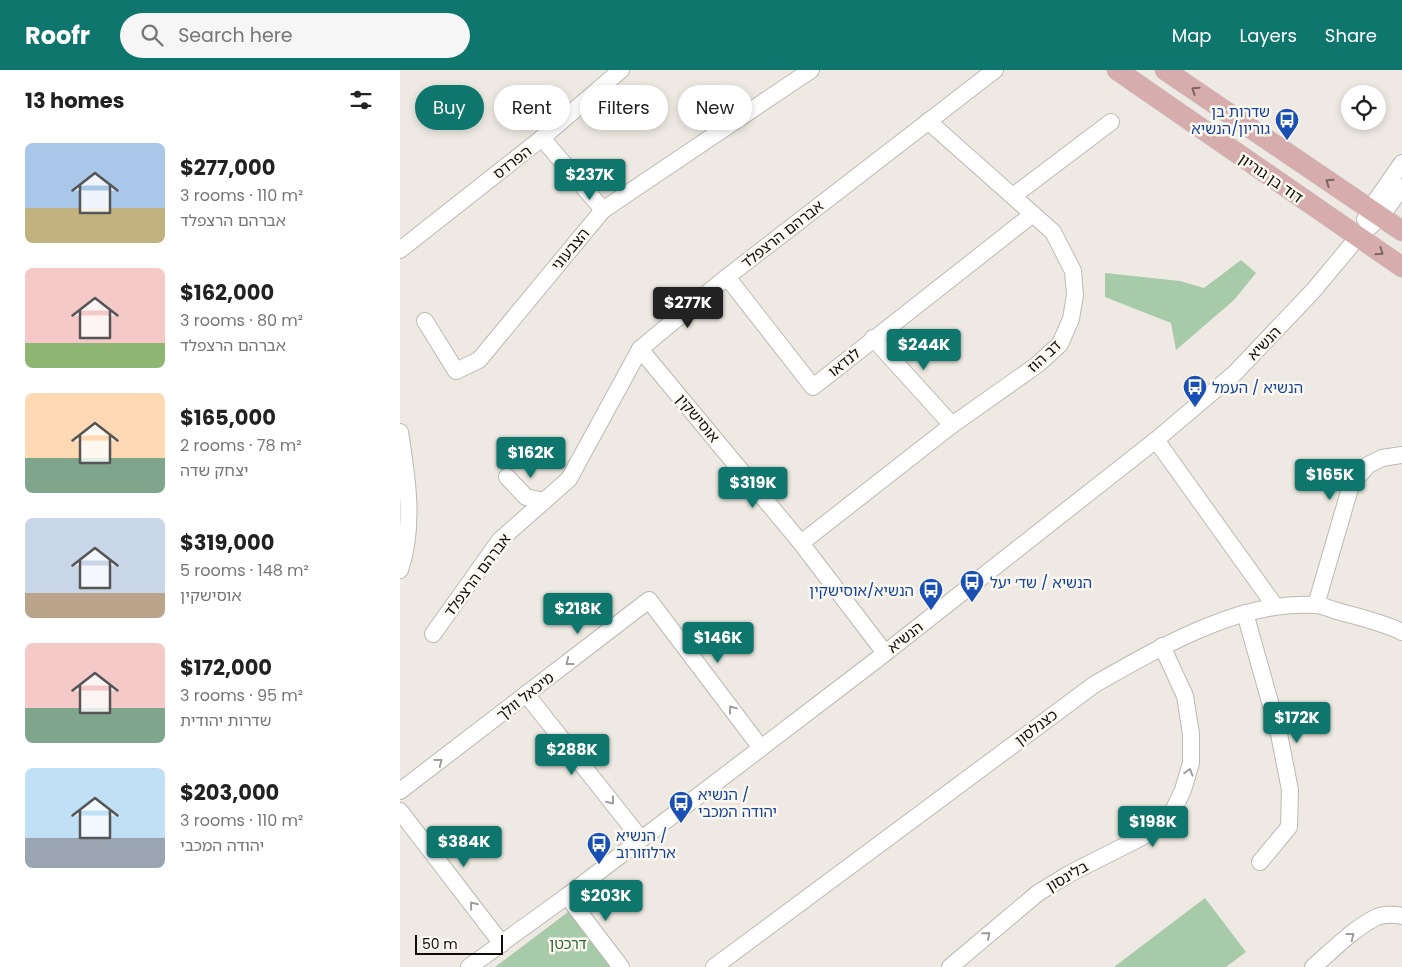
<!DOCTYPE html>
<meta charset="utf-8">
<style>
body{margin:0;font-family:Poppins,"Noto Sans Hebrew",sans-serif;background:#f6f6f6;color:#222;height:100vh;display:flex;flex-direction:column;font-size:19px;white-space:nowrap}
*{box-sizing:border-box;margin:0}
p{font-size:16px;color:#767676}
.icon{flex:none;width:28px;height:28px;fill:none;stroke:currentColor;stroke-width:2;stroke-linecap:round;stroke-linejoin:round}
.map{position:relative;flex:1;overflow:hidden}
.drawer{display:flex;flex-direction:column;background:#fff;width:400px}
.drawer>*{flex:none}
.banner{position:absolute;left:15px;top:15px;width:475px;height:45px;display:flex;gap:10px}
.fabs{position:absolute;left:941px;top:15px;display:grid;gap:10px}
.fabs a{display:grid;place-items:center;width:45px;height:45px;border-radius:50%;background:#fff;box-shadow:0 2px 8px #0003;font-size:25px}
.scale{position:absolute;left:15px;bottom:12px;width:88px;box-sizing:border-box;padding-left:5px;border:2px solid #0d0c09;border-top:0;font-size:14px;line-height:18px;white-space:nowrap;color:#0d0c09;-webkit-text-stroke:4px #fbf8f0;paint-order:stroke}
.price{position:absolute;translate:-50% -42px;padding:0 11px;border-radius:5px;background:#0f766e;color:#fff;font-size:16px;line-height:32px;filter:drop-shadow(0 1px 2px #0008)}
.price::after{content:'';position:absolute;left:50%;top:30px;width:15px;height:11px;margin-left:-8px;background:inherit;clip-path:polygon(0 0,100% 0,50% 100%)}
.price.on{background:#222;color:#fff}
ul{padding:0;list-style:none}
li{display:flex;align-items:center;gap:15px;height:125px;padding:0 25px}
li span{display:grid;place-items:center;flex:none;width:140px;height:100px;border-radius:8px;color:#555}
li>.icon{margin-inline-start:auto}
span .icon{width:60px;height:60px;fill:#fffc;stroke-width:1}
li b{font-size:21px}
h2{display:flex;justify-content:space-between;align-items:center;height:60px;padding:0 25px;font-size:21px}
.tag{padding:0 18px;border-radius:22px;background:#fff;box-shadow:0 2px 8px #0003;font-size:18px;line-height:45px}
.tag.on{background:#0f766e;color:#fff}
header{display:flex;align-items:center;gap:30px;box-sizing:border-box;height:70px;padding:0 25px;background:#0f766e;color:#fff}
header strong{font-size:24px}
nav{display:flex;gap:28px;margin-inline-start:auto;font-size:18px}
.search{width:350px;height:45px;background:#f6f6f6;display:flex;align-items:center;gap:12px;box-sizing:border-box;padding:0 18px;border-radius:28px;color:#767676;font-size:19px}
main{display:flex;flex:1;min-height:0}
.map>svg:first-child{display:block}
.green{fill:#a7caa8}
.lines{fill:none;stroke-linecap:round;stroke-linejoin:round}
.minor-casing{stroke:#bcb9b2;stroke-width:18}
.major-casing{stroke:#cacac9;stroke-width:21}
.minor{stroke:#fff;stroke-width:16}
.major{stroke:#d7acad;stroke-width:20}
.oneway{stroke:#7c6463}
.oneway2{stroke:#9e9e9d}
.labels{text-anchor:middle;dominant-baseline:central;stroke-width:5;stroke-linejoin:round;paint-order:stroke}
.transit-label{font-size:15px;fill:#164399;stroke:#fbf8f0;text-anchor:start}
.street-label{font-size:15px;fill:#0d0c09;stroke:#fbf8f0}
.park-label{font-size:15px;fill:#316436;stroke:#fbf8f0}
</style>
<header>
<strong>Roofr</strong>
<div class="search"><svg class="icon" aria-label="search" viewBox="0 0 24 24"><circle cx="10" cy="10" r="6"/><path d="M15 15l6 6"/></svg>Search here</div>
<nav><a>Map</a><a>Layers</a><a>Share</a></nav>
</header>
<main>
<section class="drawer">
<h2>13 homes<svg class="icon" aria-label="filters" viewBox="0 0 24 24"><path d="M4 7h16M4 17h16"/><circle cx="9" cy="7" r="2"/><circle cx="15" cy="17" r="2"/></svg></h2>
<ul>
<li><span style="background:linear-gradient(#a9c7e8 65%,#c2b280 0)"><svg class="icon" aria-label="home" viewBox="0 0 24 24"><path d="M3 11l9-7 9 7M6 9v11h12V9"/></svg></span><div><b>$277,000</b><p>3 rooms · 110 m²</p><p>אברהם הרצפלד</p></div></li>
<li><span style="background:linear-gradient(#f6c9c9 75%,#8fb573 0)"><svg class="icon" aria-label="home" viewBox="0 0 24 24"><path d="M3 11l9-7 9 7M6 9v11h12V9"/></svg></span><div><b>$162,000</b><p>3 rooms · 80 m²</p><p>אברהם הרצפלד</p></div></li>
<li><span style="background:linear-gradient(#ffd9b3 65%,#7fa58c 0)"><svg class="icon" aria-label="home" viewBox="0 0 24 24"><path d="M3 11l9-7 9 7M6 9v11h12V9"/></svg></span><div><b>$165,000</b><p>2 rooms · 78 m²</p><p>יצחק שדה</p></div></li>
<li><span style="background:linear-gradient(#c9d6e8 75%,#b9a48a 0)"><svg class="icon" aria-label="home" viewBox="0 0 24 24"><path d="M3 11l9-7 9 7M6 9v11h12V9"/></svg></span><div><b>$319,000</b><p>5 rooms · 148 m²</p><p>אוסישקין</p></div></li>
<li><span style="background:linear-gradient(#f6c9c9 65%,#7fa58c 0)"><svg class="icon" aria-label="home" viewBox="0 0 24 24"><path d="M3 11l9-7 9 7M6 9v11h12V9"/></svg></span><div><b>$172,000</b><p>3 rooms · 95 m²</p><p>שדרות יהודית</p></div></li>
<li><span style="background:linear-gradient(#bfe0f5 70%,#9aa5b1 0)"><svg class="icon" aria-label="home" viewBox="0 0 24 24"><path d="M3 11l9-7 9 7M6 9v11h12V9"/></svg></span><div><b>$203,000</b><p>3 rooms · 110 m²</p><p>יהודה המכבי</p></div></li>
</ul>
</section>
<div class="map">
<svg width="1002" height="897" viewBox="0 0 1002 897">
<rect width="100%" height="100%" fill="#eeeae3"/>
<g class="green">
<path d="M841 190 856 203 834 230 776 280 771 253 705 227V203L780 211 804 218Z"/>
<path d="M805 828 846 882 826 897H714Z"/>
<path d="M172 839 215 897H95Z"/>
</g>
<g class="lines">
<defs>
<g id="minor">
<path d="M142 68 203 140"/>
<path d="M613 126 711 52"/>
<path d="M965 149 970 139 1002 93"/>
<path d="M0 180 142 68 221 0"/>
<path d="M327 207 413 317 633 144"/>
<path d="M25 251 56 301 79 290 203 140 411 0"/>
<path d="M473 268 552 355"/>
<path d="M240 279 401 473 485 583"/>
<path d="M0 362C7 406 15 456 0 500"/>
<path d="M756 370 875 536"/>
<path d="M107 407 126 427 144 431"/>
<path d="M401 473 552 355 637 295 660 274 671 249 675 225 673 201 653 162 528 51"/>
<path d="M916 535 951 415 968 395 982 388 1002 385"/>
<path d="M845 543 879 664 890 720 889 757 860 792"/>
<path d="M33 564 100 470 169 409 240 279 327 207 595 0"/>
<path d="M126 624 241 769"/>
<path d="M0 721 249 530 361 678"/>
<path d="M0 741 102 874"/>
<path d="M167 826 221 897"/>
<path d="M69 897 167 826 475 591 756 370 835 303 913 221 958 167 981 147 1002 117"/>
<path d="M314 897 695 614C759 578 839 530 915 535 922 535 930 539 937 541 958 547 982 552 1002 562"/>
<path d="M550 897 638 823 669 804 742 767 766 749 773 741 783 720 791 693V664L785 626 762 576"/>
<path d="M913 897C932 881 953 859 975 848 982 844 994 844 1002 846"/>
</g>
<g id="major">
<path d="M717 0 1002 197"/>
<path d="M765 0 1002 161"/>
</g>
</defs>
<use href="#minor" class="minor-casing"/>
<use href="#major" class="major-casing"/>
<use href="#minor" class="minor"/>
<use href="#major" class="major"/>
</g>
<defs><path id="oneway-chevron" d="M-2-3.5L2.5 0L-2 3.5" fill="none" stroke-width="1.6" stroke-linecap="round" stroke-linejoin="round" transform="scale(1.25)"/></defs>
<g class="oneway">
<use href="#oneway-chevron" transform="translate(795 20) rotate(-146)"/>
<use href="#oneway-chevron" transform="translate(929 112) rotate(-146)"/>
<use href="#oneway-chevron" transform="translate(980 182) rotate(34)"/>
</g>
<g class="oneway2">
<use href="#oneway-chevron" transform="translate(169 592) rotate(142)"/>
<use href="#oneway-chevron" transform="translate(332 639) rotate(-127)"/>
<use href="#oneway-chevron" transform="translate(39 692) rotate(-38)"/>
<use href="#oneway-chevron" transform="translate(789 702) rotate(-74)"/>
<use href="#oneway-chevron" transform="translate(211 731) rotate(52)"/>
<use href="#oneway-chevron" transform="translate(73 835) rotate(-128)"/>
<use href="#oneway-chevron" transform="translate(587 865) rotate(-41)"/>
<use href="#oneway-chevron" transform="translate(951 866) rotate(-38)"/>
</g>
<defs>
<symbol id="bus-pin" viewBox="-11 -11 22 30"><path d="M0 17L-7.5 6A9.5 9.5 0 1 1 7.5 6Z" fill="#1a4fb4" stroke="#fbf8f0"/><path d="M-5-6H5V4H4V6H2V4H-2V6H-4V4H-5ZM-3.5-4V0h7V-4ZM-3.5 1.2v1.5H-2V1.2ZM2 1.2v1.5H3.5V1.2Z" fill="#fff"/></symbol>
</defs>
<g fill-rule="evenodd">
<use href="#bus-pin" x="873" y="36" width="28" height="38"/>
<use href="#bus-pin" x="781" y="303" width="28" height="38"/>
<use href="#bus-pin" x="558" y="498" width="28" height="38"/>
<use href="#bus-pin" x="517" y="506" width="28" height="38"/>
<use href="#bus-pin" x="267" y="719" width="28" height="38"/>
<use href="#bus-pin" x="185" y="760" width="28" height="38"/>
</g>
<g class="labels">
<g class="transit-label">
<text x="870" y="41" text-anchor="end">שדרות בן<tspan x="870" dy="17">גוריון/הנשיא</tspan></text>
<text x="812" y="317">הנשיא / העמל</text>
<text x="590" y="512">הנשיא / שד׳ יעל</text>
<text x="514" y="520" text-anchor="end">הנשיא/אוסישקין</text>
<text x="298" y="724">הנשיא /<tspan x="298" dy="17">יהודה המכבי</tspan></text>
<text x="216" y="765">הנשיא /<tspan x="216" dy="17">ארלוזורוב</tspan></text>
</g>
<g class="street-label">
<text transform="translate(112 92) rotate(-38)">הפרדס</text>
<text transform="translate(871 108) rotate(35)">דוד בן גוריון</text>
<text transform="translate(382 164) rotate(-38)">אברהם הרצפלד</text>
<text transform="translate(170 179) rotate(-50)">הצבעוני</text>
<text transform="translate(864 273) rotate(-46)">הנשיא</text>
<text transform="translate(644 286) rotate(-43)">דב הוז</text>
<text transform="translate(444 292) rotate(-39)">לנדאו</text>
<text transform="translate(298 348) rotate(50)">אוסישקין</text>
<text transform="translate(77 505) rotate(-53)">אברהם הרצפלד</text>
<text transform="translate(505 567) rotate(-38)">הנשיא</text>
<text transform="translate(125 626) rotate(-38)">מיכאל וולך</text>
<text transform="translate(636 657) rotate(-37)">כצנלסון</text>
<text transform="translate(667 806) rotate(-30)">בלינסון</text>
</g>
<g class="park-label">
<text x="168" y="873">דרכטן</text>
</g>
</g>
</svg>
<div class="fabs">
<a><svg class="icon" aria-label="locate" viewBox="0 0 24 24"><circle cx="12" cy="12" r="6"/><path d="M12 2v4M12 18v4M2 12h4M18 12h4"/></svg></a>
</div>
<div class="scale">50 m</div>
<b class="price" style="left:190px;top:131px">$237K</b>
<b class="price on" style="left:288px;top:259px">$277K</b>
<b class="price" style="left:524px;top:301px">$244K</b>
<b class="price" style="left:131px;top:409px">$162K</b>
<b class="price" style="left:930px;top:431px">$165K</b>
<b class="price" style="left:353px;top:439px">$319K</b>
<b class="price" style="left:178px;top:565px">$218K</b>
<b class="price" style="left:318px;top:594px">$146K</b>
<b class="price" style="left:897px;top:674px">$172K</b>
<b class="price" style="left:172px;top:706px">$288K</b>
<b class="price" style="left:753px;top:778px">$198K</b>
<b class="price" style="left:64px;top:798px">$384K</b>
<b class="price" style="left:206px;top:852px">$203K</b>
<div class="banner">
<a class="tag on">Buy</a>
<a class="tag">Rent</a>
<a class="tag">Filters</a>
<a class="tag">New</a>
</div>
</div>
</main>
